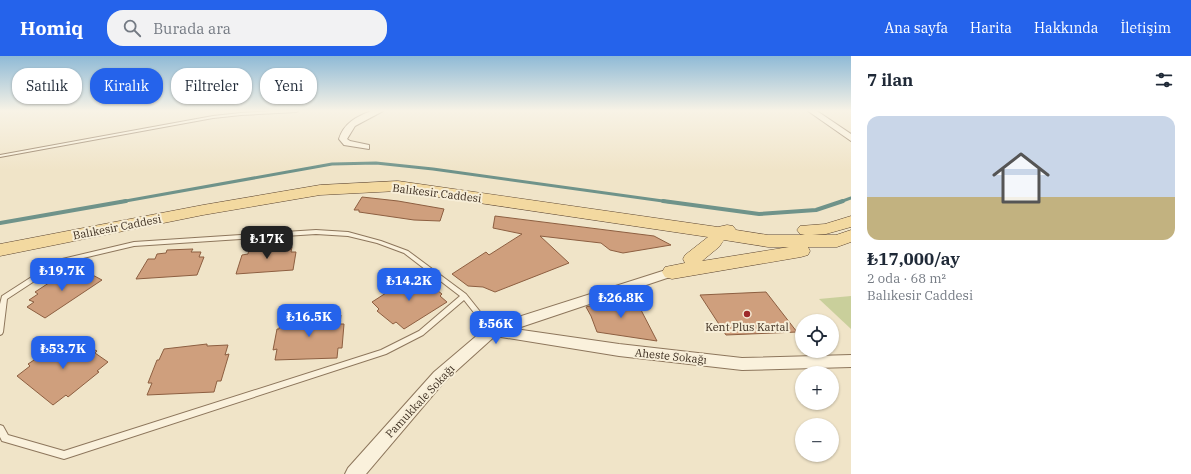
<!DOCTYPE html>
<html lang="tr">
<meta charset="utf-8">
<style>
body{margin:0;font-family:"IBM Plex Serif",serif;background:#f2f2f3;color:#1f2937;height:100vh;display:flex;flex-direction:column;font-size:15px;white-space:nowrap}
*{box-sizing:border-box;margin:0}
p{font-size:13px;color:#747a83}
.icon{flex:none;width:22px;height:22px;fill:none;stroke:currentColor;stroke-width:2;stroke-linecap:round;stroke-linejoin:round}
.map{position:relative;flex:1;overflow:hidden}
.details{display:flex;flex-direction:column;background:#fff;width:340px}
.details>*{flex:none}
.banner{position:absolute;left:12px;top:12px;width:380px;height:36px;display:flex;gap:8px}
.buttons{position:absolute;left:795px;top:258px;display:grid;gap:8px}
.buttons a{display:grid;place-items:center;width:44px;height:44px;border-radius:50%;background:#fff;box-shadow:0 1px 3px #0004;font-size:20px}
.price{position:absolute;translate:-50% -34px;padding:0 9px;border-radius:8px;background:#2563eb;color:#fff;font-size:13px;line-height:26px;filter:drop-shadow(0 1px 2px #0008)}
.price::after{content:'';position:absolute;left:50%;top:24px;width:12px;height:9px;margin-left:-6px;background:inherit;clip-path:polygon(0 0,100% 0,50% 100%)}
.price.selected{background:#222;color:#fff}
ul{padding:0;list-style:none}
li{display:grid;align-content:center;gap:8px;height:212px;padding:0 16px}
li span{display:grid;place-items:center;height:124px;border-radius:12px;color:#555}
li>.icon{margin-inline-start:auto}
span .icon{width:72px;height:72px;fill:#fffc;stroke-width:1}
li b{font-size:17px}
h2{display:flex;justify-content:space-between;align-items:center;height:48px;padding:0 16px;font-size:17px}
.chip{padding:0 14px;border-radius:16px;background:#fff;box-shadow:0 1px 3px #0004;font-size:14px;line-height:36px}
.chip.selected{background:#2563eb;color:#fff}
header{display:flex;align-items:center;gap:24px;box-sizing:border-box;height:56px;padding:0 20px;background:#2563eb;color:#fff}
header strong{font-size:19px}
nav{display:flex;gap:22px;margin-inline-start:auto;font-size:14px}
.search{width:280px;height:36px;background:#f2f2f3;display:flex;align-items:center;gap:10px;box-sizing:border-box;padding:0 14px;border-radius:16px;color:#747a83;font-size:15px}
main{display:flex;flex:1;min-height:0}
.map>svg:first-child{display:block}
.green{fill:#c9cf9b}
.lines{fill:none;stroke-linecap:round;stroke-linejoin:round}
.stream-far1{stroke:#6f938a;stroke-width:3}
.stream{stroke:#6f938a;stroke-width:4}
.building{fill:#cf9f7d;stroke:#8d5f41}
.lane-casing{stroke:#8d765c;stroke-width:2}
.street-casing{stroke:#8d765c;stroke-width:2}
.primary-casing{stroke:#5b4430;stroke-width:1}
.lane{fill:#faf1dc;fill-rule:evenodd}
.street{fill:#faf1dc;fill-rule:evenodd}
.primary{fill:#f3d9a0;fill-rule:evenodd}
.poi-dot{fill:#9e2a2b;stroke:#f7eed8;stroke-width:1.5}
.labels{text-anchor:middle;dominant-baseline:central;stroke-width:4;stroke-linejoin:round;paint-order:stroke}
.street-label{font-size:11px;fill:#3d2e20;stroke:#f7eed8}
.poi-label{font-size:11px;fill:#3d2e20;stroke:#f7eed8}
</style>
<header>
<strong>Homiq</strong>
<div class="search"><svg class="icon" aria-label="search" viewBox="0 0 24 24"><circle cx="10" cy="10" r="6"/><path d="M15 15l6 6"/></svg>Burada ara</div>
<nav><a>Ana sayfa</a><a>Harita</a><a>Hakkında</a><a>İletişim</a></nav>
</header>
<main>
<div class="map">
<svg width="851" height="418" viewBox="0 0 851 418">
<rect width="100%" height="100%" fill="#f0e4c8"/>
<path class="green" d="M851 240V273L819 243Z"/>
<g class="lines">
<g class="stream-far1">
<path d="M120 146 332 108 376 107 433 113 670 146"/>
<path d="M840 146 851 142"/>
</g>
<g class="stream">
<path d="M663 145 759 158 816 154 843 145"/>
<path d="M0 167 126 145"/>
</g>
</g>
<g class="building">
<path d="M362 141 398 145 444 153 440 165 414 164 359 156V154H354Z"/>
<path d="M495 160 654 180 671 189 623 197 610 194 601 187 540 180 569 207 495 236 483 231 468 230 452 218 486 196 489 199 522 178 493 172Z"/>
<path d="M283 188V192L292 191 291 196H296L293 214 236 218 242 199 248 198 249 193H258V190Z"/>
<path d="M193 193 191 196H201L199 201H204L197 219 136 223 148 203H155L157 198 166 197 167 194Z"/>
<path d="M75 215 80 218 85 215 102 224 45 262 27 251 34 246 29 244 38 238 35 236 61 219 65 221Z"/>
<path d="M415 220 422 225 424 224 442 238 440 240 447 246 404 273 396 266 393 268 377 255 379 253 372 246 386 237 385 236Z"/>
<path d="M766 236 797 276 726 279 700 239Z"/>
<path d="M631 239 641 254 657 285 597 276 591 260 586 251Z"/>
<path d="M341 259 340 268H344L342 292H338L337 302 275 304 277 293 273 294 277 273H279L281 263 301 262V260Z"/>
<path d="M69 281 97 295 95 297 108 306 97 315 99 316 68 341 66 339 53 349 17 320 30 310 28 308Z"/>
<path d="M207 288V290L228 289 225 299 229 298 221 325H217L214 336 147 339 152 327H148L157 304H159L164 293Z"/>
</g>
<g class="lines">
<defs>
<g id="lane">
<path d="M271 55H298L296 56 241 59 213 62 0 101V99L213 60 241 57Z"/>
<path d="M316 174 348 176 381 185 408 195 466 238 494 273 495 275 494 277 492 278 490 277 464 244 423 279 386 298 64 403 2 385 0 381V369L3 370 8 379 64 395 381 294 419 275 460 240 404 197 377 187 348 180 316 178 134 190 62 207 7 243 3 276 2 278 0 279V248L2 240 58 204 134 186Z"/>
</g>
<g id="street">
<path d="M371 55H383L355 70 347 83 350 85 369 89V93L344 89 339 83C344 67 356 61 371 55Z"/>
<path d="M808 55H817L851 78V85Z"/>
<path d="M672 212 676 213 678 216 676 219 515 273 619 288 742 302 851 299V311L742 314 619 300 495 280 444 326 366 418H345L348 412 434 316 487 271Z"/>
</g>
<path id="primary" d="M398 125 718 171 727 169 733 170 736 174 768 179H805L800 178 797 174 800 170 825 168 851 160V171L826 178 812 179H836L851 174V186L837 191H808L810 195 808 199 801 201 672 223 665 221 662 216 665 211 685 207 683 203 685 199 708 181 398 135 320 139 203 159 0 200V188L203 149 320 129ZM724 184 768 191H789L702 205 719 191Z"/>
</defs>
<use href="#lane" class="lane-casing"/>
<use href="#street" class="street-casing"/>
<use href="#primary" class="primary-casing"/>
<use href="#lane" class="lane"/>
<use href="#street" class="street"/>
<use href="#primary" class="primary"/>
</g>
<linearGradient id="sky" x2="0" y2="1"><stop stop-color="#8fbad6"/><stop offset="0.48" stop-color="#f8f3e6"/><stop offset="1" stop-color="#f8f3e6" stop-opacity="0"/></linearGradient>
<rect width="851" height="114" fill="url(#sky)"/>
<circle class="poi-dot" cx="747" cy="258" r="4"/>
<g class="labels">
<g class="street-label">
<text transform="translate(437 137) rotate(7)">Balıkesir Caddesi</text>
<text transform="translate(117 171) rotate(-11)">Balıkesir Caddesi</text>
<text transform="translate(671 300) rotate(6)">Aheste Sokağı</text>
<text transform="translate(420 345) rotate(-47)">Pamukkale Sokağı</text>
</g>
<g class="poi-label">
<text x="747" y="271">Kent Plus Kartal</text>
</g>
</g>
</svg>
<div class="buttons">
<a><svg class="icon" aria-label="locate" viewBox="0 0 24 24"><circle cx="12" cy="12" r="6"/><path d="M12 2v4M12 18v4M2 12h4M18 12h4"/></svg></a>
<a>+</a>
<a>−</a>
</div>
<b class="price selected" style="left:267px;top:204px">₺17K</b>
<b class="price" style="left:62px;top:236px">₺19.7K</b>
<b class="price" style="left:409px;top:246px">₺14.2K</b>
<b class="price" style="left:621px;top:263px">₺26.8K</b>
<b class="price" style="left:309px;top:282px">₺16.5K</b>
<b class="price" style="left:496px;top:289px">₺56K</b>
<b class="price" style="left:63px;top:314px">₺53.7K</b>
<div class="banner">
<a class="chip">Satılık</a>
<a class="chip selected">Kiralık</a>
<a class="chip">Filtreler</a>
<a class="chip">Yeni</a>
</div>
</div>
<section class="details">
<h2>7 ilan<svg class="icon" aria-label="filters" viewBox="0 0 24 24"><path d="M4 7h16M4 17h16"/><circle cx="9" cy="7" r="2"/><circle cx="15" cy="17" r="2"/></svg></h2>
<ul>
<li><span style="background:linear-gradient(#c9d6e8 65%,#c2b280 0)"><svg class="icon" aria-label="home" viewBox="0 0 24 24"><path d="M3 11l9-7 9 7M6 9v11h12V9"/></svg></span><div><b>₺17,000/ay</b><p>2 oda · 68 m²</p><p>Balıkesir Caddesi</p></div></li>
</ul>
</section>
</main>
